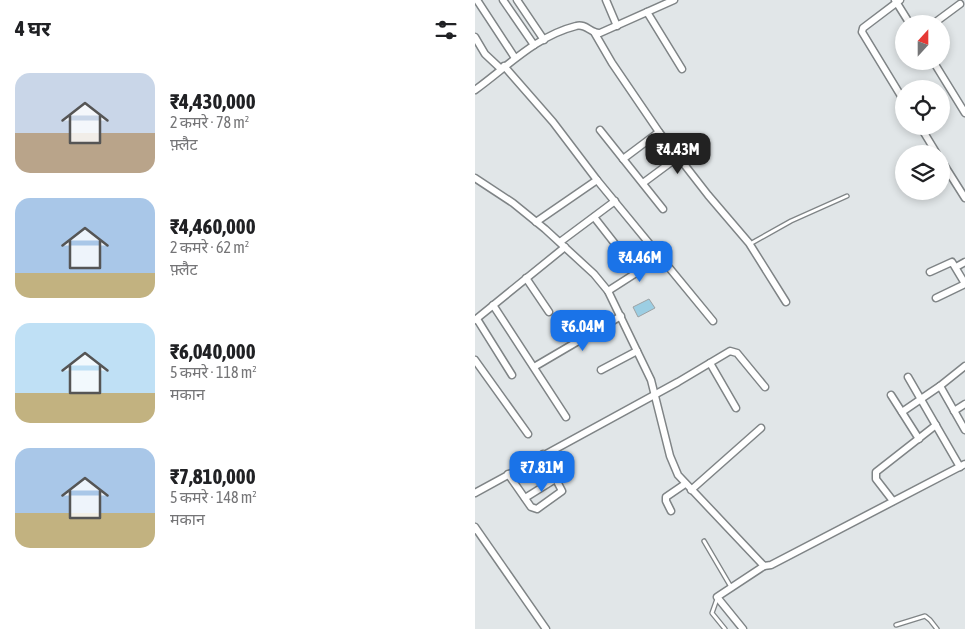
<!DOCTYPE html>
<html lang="hi">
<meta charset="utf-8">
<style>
body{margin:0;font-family:"Asap Condensed","Noto Sans Devanagari",sans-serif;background:#f2f2f2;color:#202124;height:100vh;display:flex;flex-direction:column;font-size:19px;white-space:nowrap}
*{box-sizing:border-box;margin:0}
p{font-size:16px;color:#757577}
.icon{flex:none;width:28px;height:28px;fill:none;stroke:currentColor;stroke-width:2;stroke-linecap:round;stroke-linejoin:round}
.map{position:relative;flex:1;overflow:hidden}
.drawer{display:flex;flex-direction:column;background:#fff;width:475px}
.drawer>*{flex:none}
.needle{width:32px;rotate:21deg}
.fabs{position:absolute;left:420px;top:15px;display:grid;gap:10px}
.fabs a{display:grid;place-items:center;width:55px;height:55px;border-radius:50%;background:#fff;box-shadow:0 2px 8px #0003;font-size:25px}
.price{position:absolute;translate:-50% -42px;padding:0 11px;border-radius:10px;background:#1a73e8;color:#fff;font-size:16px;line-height:32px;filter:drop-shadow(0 1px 2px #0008)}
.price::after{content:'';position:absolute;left:50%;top:30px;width:15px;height:11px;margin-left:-8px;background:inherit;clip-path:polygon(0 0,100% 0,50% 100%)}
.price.current{background:#222;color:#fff}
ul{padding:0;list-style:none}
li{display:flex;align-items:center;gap:15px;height:125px;padding:0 15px}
li span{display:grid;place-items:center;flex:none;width:140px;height:100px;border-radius:15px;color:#555}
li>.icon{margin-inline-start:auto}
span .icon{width:60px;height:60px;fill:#fffc;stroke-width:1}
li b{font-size:21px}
h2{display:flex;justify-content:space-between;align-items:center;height:60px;padding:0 15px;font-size:21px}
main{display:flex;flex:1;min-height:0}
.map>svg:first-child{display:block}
.building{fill:#9ccee3;stroke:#9da2a4}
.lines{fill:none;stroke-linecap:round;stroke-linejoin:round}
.lane-casing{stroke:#7f8486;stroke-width:5.5}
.street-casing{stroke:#7f8486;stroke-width:9}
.lane{stroke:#fff;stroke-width:3}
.street{stroke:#fff;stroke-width:6}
</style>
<main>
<section class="drawer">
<h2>4 घर<svg class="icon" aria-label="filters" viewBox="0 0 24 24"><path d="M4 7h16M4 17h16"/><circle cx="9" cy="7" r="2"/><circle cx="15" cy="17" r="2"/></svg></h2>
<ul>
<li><span style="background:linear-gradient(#c9d6e8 60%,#b9a48a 0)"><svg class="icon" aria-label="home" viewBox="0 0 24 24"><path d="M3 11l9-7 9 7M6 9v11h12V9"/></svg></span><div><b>₹4,430,000</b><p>2 कमरे · 78 m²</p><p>फ़्लैट</p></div></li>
<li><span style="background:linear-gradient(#a9c7e8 75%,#c2b280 0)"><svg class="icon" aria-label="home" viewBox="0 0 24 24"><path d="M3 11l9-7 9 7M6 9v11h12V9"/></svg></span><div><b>₹4,460,000</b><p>2 कमरे · 62 m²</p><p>फ़्लैट</p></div></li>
<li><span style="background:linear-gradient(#bfe0f5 70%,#c2b280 0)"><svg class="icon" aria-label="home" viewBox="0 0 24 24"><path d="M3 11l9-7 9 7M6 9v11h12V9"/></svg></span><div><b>₹6,040,000</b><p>5 कमरे · 118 m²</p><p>मकान</p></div></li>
<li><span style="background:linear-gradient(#a9c7e8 65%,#c2b280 0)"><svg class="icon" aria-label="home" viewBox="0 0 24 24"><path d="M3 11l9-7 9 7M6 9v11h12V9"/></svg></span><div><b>₹7,810,000</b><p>5 कमरे · 148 m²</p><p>मकान</p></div></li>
</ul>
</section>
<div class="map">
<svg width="490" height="629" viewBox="0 0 490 629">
<rect width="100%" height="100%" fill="#e1e6e8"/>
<path class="building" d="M174 299 180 308 163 317 158 307Z"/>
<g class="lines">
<defs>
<g id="lane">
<path d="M275 244 316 221 372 196"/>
<path d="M229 541 256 587"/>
<path d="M242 599 237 613 250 629"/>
<path d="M421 625 450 616 455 620 462 629"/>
</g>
<g id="street">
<path d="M2 0 40 58"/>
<path d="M28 0 59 45"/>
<path d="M42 0 69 40"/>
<path d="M131 0 142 26"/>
<path d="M420 0 435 24"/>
<path d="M425 0 388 28 387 32 429 101"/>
<path d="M172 12 207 69"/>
<path d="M458 24 485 4"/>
<path d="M119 32 137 63 184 132 233 195 274 243 311 302"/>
<path d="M0 37 10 54 26 69"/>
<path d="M458 61 490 113"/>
<path d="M29 66 78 122 122 180 238 321"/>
<path d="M0 90C32 67 61 36 101 26 111 23 116 34 125 33L199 0"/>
<path d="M445 126 462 154"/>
<path d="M125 130 188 209"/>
<path d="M148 159 184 132"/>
<path d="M466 160 490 198"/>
<path d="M0 178 38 203 70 229 119 274 133 291 176 380 195 456 203 475 289 566 296 565 490 464"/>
<path d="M168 183 203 157"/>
<path d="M119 217 162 272"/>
<path d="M61 222 122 180"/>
<path d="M85 242 140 201"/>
<path d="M481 267 490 262"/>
<path d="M455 272 477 262 489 282 488 285 461 298"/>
<path d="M51 278 74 312"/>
<path d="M133 291 186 257"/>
<path d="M18 305 91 417"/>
<path d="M2 319 37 375"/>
<path d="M0 320 90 247"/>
<path d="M0 360 53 434"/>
<path d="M235 363 261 408"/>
<path d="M59 367 146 316"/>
<path d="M126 370 162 351"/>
<path d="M433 377 485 467"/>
<path d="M465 386 490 430"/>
<path d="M416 395 444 439"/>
<path d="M479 411 490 404"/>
<path d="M427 412 465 386 490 366"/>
<path d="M33 474 56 507 62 509 87 491 68 454"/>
<path d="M216 490 286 428"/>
<path d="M0 493 203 382 255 351 262 353 290 387"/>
<path d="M50 498 82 478"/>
<path d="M418 501 401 479V472L461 425"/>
<path d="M196 511 191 501V497L210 484"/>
<path d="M0 527 71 629"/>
<path d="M268 629 242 597 289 566"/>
</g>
</defs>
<use href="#lane" class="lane-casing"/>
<use href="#street" class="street-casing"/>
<use href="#lane" class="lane"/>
<use href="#street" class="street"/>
</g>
</svg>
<div class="fabs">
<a><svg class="needle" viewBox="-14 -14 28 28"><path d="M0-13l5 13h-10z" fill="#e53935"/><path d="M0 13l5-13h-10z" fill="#757577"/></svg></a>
<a><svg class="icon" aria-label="locate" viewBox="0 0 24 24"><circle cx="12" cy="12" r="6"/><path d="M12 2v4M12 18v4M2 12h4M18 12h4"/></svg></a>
<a><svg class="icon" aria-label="layers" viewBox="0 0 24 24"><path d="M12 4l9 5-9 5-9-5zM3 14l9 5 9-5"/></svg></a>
</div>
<b class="price current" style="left:203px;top:175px">₹4.43M</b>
<b class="price" style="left:165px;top:283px">₹4.46M</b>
<b class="price" style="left:108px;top:352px">₹6.04M</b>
<b class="price" style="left:67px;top:493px">₹7.81M</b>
</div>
</main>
